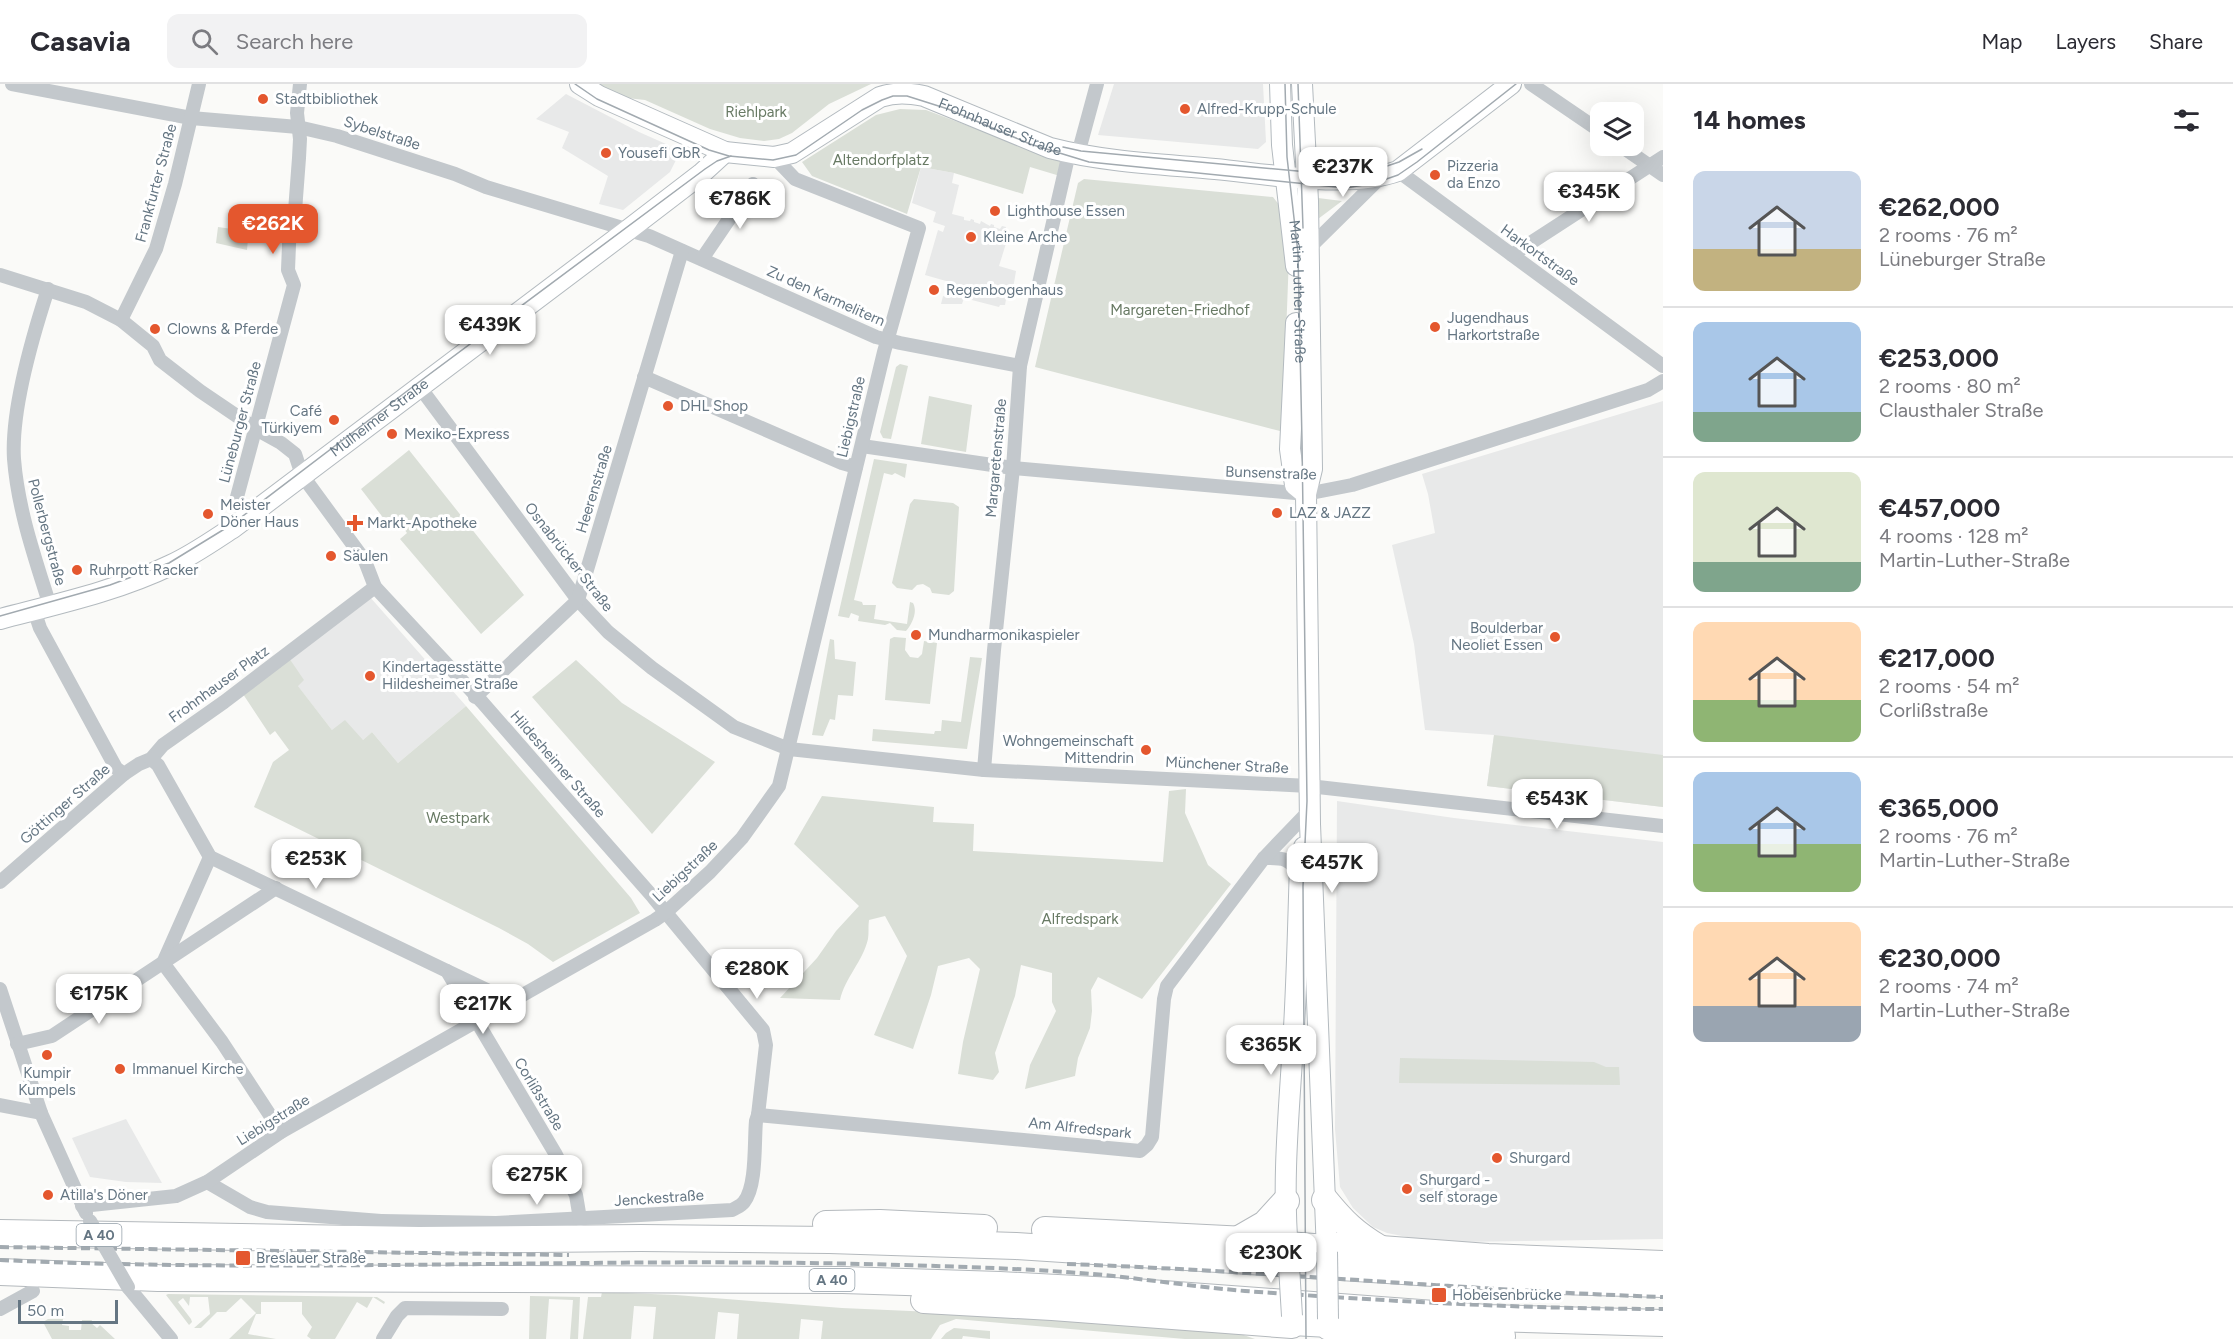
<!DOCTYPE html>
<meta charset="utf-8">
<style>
body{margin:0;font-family:Figtree,sans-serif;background:#f2f2f3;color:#2b2b33;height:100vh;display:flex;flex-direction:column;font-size:22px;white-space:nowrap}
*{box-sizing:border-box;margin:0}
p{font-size:20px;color:#7c7c81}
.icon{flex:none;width:33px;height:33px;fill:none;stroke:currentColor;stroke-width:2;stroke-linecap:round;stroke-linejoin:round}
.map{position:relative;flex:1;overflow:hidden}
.drawer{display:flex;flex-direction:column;background:#fff;width:570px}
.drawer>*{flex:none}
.buttons{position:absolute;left:1590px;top:18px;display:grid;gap:12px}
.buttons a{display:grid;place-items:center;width:54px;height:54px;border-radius:12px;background:#fff;box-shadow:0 6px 24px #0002;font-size:30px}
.scale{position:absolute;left:18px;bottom:15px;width:100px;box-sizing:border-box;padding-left:6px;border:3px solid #657683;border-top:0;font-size:16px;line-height:21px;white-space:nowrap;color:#657683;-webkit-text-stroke:4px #fff;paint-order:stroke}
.price{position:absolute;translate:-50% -51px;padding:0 14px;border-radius:12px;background:#fff;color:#222;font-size:20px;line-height:39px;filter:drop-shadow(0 2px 3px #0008)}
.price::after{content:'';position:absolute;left:50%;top:36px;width:18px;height:14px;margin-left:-9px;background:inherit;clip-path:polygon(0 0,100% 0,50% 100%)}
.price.selected{background:#e4572e;color:#fff}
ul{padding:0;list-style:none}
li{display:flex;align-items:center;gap:18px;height:150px;padding:0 30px}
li+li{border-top:2px solid #e1e1e2}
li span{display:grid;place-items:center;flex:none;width:168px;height:120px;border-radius:12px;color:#555}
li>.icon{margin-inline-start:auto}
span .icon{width:72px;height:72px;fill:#fffc;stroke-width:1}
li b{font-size:26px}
h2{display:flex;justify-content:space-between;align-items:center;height:72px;padding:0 30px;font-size:26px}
header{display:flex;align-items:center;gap:36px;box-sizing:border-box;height:84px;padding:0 30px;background:#fff;border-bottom:2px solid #e1e1e2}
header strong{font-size:28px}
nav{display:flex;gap:33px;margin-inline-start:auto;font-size:21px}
.search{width:420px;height:54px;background:#f2f2f3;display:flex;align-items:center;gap:15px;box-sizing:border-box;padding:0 21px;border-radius:12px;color:#7c7c81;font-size:22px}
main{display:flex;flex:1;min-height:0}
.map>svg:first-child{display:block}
.built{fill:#e8e9e9}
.green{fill:#dadfd7}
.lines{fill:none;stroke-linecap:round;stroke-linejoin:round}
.secondary-casing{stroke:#b3babf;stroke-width:22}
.highway-casing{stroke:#b4b9bd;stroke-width:28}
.street{stroke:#c3c8cc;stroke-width:14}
.secondary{stroke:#fff;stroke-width:20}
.highway{stroke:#fff;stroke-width:26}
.tram{stroke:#a2aab0;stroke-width:1.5}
.rail{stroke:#a2aab0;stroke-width:4;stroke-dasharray:9 4.5;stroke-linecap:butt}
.secondary-bridge-casing{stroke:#b3babf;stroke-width:22;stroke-linecap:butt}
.street-bridge{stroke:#c3c8cc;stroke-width:14}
.secondary-bridge{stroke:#fff;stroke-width:20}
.poi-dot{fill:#e4572e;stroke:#fff;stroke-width:2}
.labels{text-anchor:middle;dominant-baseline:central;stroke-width:6;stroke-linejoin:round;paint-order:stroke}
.shield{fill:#fff;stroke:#939fa8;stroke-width:1.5}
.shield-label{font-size:14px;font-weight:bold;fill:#657683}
.poi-label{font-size:15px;fill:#657683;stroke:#fff;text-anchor:start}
.park-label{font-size:15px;fill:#687a64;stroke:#fff}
.street-label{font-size:15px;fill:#657683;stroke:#fff}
</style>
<header>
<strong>Casavia</strong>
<div class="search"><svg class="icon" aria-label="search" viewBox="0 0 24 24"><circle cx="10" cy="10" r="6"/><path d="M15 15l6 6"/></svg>Search here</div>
<nav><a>Map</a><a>Layers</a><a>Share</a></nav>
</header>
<main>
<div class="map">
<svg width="1663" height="1255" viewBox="0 0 1663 1255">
<rect width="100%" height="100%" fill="#fafaf8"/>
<g class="built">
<path d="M1114 0H1263L1266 58 1258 65 1098 51Z"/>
<path d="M566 10 639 48 666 60 678 72 670 88 623 126 599 120 608 92 562 64 569 48 536 35Z"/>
<path d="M921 83 954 89 952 99 959 101 952 130 964 133V136L970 137 971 135 974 136V138L980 140 981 137 990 142 991 140 994 141V143L1000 145 1002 142 1006 143 1004 152 1008 153 999 182 1016 187 1013 205 1008 204 1005 221H1000L999 223 964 214 962 220H941L943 212 949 214 953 199 925 191 938 146 943 148 945 142 933 138 936 128 912 119Z"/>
<path d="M1663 317V723L1487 702 1494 651 1425 646 1414 560 1392 461 1435 449 1428 410 1422 390Z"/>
<path d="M369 512 466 622 398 679 372 648 363 656 332 646 297 601V588L289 574Z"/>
<path d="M1337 717 1454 734 1663 758V1155L1458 1158 1412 1154 1387 1149 1373 1143 1353 1124 1340 1103 1335 1045Z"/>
<path d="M126 1035 150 1078 162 1099 126 1098 90 1093 72 1054Z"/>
</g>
<g class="green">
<path d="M581 0H871L829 20 792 49 779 55 764 57 740 54 710 45 645 16 599 11Z"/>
<path d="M900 25 926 26 1062 77 1060 92 1030 83 1023 110 954 89 921 83 907 130 812 92 802 78 876 31Z"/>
<path d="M1084 95 1273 113 1280 122 1289 172 1282 357 1280 347 1035 283 1078 99Z"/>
<path d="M1318 114 1342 117 1318 135Z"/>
<path d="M218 143 232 145 248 155 247 166 216 159Z"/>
<path d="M900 280 908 282 891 355 883 354 880 348 896 283Z"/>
<path d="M929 312 972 321 966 368 921 360Z"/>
<path d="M409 366 524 511 481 550 400 455 407 449 399 438 391 444 361 405Z"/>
<path d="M874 375 907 380 905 394 895 389 892 391 884 389 854 516 862 518 863 521H876L874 535 907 540 910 518 913 519C918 528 912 540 906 547L897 546 890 539 885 541 858 537 859 532 851 529 849 534 838 532Z"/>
<path d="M914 415 953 419 959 423 954 507 949 511 932 509 930 504 923 500 917 501 912 506 897 504 892 499 910 420Z"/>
<path d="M894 553 906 554 905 566 910 573 918 574 922 570 924 557 937 559 930 620 885 616 890 555Z"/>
<path d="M830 555 834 556 835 575 856 578 853 612 838 611 835 636 830 635 823 652 812 651Z"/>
<path d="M970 573 982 574 967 665 872 657 873 645 934 650 935 647H941L942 636 961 638Z"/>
<path d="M289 574 304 596 298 602 332 646 345 636 363 656 372 648 398 679 466 622 631 814 640 829 553 878 528 860 499 844 254 723 273 678 289 666 275 647 270 651 241 607Z"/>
<path d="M576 576 622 619 715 678 652 750 532 613Z"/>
<path d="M1494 651 1663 671V723L1487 702Z"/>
<path d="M1186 705 1185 729 1208 781 1231 800 1142 915 1098 893 1091 906 1092 927 1090 944 1078 974 1075 992 1025 1005 1030 981 1056 927 1052 918V889L1021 881 1015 912 995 969 999 988 993 996 958 990 963 958 980 885 969 874 938 882 931 911 913 965 874 951 907 872 885 832 869 836C868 842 869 849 868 855 863 877 845 894 840 916L780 914 817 874 836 847 859 822 794 760 822 712 934 723 933 738 974 740 973 767 1163 778 1169 707Z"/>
<path d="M1400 974 1594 978 1606 983H1619L1620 1001 1399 999Z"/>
<path d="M602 1208 676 1211 842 1224 1022 1232 1229 1246 1255 1255H1185L956 1235 940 1241 931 1255H821L823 1237 801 1235 799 1255H737L739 1230 718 1228 715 1255H653L656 1223 634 1222 631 1255H583L588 1213H601Z"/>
<path d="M168 1210 377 1213 385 1218 384 1220 373 1213 367 1224 357 1218 335 1255H311L307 1252 312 1243 302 1230V1218H261V1230H256L248 1250 276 1255H229L256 1229 241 1214 226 1228H217L201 1244H194L210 1230 208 1213H190L189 1222 183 1214 178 1218 191 1235 192 1238 189 1241 166 1211Z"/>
<path d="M530 1212 580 1213 578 1255H570L573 1216 549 1215 546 1255H529Z"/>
<path d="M48 1235H63L62 1241 69 1242V1246H81L82 1236H92L91 1239 97 1244 100 1241 115 1255H52L43 1238Z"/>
<path d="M954 1244 990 1247V1255L963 1252 962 1255H941L946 1249Z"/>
</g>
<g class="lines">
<defs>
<g id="secondary">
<path id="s1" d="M580 0 599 12 725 68 774 73 792 69 880 13C896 8 908 9 924 12L1050 64C1104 78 1160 80 1215 85 1268 90 1348 105 1398 87L1511 0"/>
<path d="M1280 0 1282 61 1296 182"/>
<path d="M1302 0 1308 117 1312 385 1306 410 1310 740 1327 1168"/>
<path d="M1296 239 1290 365 1295 401 1306 410"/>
<path id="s2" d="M0 535C57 520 117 507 171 481 193 471 214 456 234 443L628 146 701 90 725 68"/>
<path d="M1287 1158 1327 1161"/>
<path d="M1288 1166C1282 1097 1289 1028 1293 960 1297 900 1298 840 1300 781L1304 763"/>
<path d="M1292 1241 1329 1243"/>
</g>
<g id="highway">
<path d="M1325 1116C1343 1138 1354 1149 1379 1164"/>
<path d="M826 1140 880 1139 984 1144"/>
<path d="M1045 1146 1287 1158"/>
<path d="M0 1149 419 1156 641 1154 829 1156 1016 1162 1557 1197 1663 1200"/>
<path d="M1239 1155 1265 1140 1286 1117"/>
<path d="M1327 1161 1488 1173 1663 1180"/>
<path d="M0 1188 158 1194 843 1196 1000 1201 1150 1209 1488 1234 1663 1239"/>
<path d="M924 1216 1052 1223 1292 1241"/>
<path d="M1329 1243 1502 1252"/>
</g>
</defs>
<use href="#secondary" class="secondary-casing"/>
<use href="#highway" class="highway-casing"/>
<g class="street">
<path d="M12 0 191 34 298 43 337 52 455 90 486 103 649 152 876 253 900 259 1020 282"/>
<path d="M1531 0 1600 47"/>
<path d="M1621 62 1663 91"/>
<path d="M1078 70 1097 0"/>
<path d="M1398 87 1663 282"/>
<path d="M1308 165 1381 93"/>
<path d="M1512 171 1663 73"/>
<path d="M702 175 753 100"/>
<path d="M0 191 86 218 121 236 153 262 160 276 200 307 256 345 281 359 295 370 302 391 365 477 375 503 482 618 558 705 653 813 763 946 766 961 758 1031 756 1037C754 1058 757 1102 744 1118 741 1122 737 1123 732 1126L496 1139 381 1137"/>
<path d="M48 205C33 251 11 327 14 375 18 426 35 474 50 522"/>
<path d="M121 236 156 165 175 100 199 0"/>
<path d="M644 293 842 379 856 383"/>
<path d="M419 302 578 516 608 548 652 584 734 643 789 665 984 686 1309 702 1663 742"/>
<path d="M862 362 1013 384 1306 410 1352 401 1648 306 1663 297"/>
<path d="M254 429 238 419 237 413 294 201 288 186 290 136 295 127 299 74 300 55 297 29 300 0"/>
<path d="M34 526 40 544 116 684 124 690 139 680 151 675 163 661 224 618 375 503"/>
<path d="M475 613 578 516 682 167"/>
<path d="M151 675 158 681 210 773 447 887 555 1069 576 1111 580 1135"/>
<path d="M984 686 994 566 1013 384 1020 282 1069 69"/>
<path d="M1264 774C1282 774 1289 773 1299 790"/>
<path d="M0 798 124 690"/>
<path d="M163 879 222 958 281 1048"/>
<path d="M163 879 210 773"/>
<path d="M447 887 510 917"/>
<path d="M0 905 41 1029 86 1129"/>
<path d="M17 960 52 952 276 804"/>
<path d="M0 1021 41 1029"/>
<path d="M758 1031 1140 1067 1147 1061 1152 1053 1164 915 1167 902 1264 774 1310 726"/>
<path d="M207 1098 250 1123 267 1128 381 1137V1145"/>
<path d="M82 1122 176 1112 207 1098 281 1048 655 836 665 829 710 788 742 754 779 702 884 268 919 144 795 95 774 73"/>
<path d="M128 1203 171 1255"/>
<path d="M0 1225 33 1207"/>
<path d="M383 1255 397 1232 405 1224 502 1225"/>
</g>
<use href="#secondary" class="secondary"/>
<use href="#highway" class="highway"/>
<g class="tram">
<path d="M575 0 597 15 709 66 729 72 773 76 796 71 862 26 882 16 893 12H907L948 25 1030 60 1089 78 1346 104 1375 99 1398 91 1417 78 1516 0"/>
<path id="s3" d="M1285 0 1287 73 1298 169 1302 357 1307 717 1303 802 1306 1255"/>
<path d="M1298 0 1303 144"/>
<path d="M1063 63 1081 67 1330 90 1375 86 1399 78 1422 65"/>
<path d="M0 532 110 501 169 479 231 441 415 301 705 85 717 77 731 72"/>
</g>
<g class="rail">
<path d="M0 1163 569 1171"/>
<path d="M0 1176C301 1190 602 1172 903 1181 970 1183 1037 1185 1104 1191 1151 1196 1198 1203 1245 1207 1384 1217 1524 1225 1663 1225"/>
<path d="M1067 1180C1266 1187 1464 1206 1663 1213"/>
</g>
<defs>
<g id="secondary-bridge">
<path d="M1288 1166 1292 1232"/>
<path d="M1327 1168 1328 1235"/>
</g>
</defs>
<use href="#secondary-bridge" class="secondary-bridge-casing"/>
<path class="street-bridge" d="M90 1137 128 1203"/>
<use href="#secondary-bridge" class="secondary-bridge"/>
</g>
<g class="poi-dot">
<circle cx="263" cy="15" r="6"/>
<circle cx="1185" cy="25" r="6"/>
<circle cx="606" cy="69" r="6"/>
<circle cx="1435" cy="91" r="6"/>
<circle cx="995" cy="127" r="6"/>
<circle cx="971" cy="153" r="6"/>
<circle cx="934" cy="206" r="6"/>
<circle cx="1435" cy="243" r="6"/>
<circle cx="155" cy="245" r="6"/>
<circle cx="668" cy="322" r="6"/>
<circle cx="334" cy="336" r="6"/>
<circle cx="392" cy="350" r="6"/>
<circle cx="1277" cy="429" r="6"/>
<circle cx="208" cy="430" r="6"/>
<path d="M352 430h6v6h6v6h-6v6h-6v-6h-6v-6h6z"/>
<circle cx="331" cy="472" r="6"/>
<circle cx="77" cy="486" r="6"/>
<circle cx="916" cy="551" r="6"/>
<circle cx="1555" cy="553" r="6"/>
<circle cx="370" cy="592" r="6"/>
<circle cx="1146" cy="666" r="6"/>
<circle cx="47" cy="971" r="6"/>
<circle cx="120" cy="985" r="6"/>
<circle cx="1497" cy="1074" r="6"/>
<circle cx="1407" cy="1105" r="6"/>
<circle cx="48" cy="1111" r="6"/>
<rect x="235" y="1166" width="16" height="16" rx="3"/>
<rect x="1431" y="1203" width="16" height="16" rx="3"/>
</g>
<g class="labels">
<g class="shield">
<rect x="76.5" y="1140" width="45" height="22" rx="4.5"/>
<rect x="809.5" y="1185" width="45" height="22" rx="4.5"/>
</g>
<g class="shield-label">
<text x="99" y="1151">A 40</text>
<text x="832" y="1196">A 40</text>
</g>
<g class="poi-label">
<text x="275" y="15">Stadtbibliothek</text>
<text x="1197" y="25">Alfred-Krupp-Schule</text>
<text x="618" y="69">Yousefi GbR</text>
<text x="1447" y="82">Pizzeria<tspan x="1447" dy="17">da Enzo</tspan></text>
<text x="1007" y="127">Lighthouse Essen</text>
<text x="983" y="153">Kleine Arche</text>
<text x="946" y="206">Regenbogenhaus</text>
<text x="1447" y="234">Jugendhaus<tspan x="1447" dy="17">Harkortstraße</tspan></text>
<text x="167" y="245">Clowns &amp; Pferde</text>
<text x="680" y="322">DHL Shop</text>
<text x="322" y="327" text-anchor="end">Café<tspan x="322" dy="17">Türkiyem</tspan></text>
<text x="404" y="350">Mexiko-Express</text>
<text x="220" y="421">Meister<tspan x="220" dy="17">Döner Haus</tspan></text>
<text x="1289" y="429">LAZ &amp; JAZZ</text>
<text x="367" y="439">Markt-Apotheke</text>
<text x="343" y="472">Säulen</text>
<text x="89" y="486">Ruhrpott Racker</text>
<text x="1543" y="544" text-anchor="end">Boulderbar<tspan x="1543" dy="17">Neoliet Essen</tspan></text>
<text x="928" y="551">Mundharmonikaspieler</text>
<text x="382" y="583">Kindertagesstätte<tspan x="382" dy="17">Hildesheimer Straße</tspan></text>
<text x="1134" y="657" text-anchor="end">Wohngemeinschaft<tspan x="1134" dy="17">Mittendrin</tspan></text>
<text x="132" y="985">Immanuel Kirche</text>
<text x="47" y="989" text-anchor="middle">Kumpir<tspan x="47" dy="17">Kumpels</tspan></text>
<text x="1509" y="1074">Shurgard</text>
<text x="1419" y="1096">Shurgard -<tspan x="1419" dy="17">self storage</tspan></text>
<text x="60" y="1111">Atilla's Döner</text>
<text x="256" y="1174">Breslauer Straße</text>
<text x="1452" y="1211">Hobeisenbrücke</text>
</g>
<g class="park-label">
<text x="756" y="28">Riehlpark</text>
<text x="881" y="76">Altendorfplatz</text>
<text x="1180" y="226">Margareten-Friedhof</text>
<text x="458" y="734">Westpark</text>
<text x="1080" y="835">Alfredspark</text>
</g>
<g class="street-label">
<text stroke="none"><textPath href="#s1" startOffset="459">Frohnhauser Straße</textPath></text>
<text transform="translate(382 49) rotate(18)">Sybelstraße</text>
<text transform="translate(156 99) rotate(-75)">Frankfurter Straße</text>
<text transform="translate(1540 171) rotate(36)">Harkortstraße</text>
<text stroke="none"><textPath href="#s3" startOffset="208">Martin-Luther-Straße</textPath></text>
<text transform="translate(826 212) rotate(24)">Zu den Karmelitern</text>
<text stroke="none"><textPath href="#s2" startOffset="435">Mülheimer Straße</textPath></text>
<text transform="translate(851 333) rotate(-77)">Liebigstraße</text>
<text transform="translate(240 338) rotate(-75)">Lüneburger Straße</text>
<text transform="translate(996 374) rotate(-85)">Margaretenstraße</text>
<text transform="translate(1271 389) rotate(2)">Bunsenstraße</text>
<text transform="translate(594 405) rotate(-73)">Heerenstraße</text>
<text transform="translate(47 448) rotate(75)">Pollerbergstraße</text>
<text transform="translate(569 473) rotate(52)">Osnabrücker Straße</text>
<text transform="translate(219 600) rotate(-36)">Frohnhauser Platz</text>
<text transform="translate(558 680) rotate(49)">Hildesheimer Straße</text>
<text transform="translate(1227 681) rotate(3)">Münchener Straße</text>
<text transform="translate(65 720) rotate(-41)">Göttinger Straße</text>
<text transform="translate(685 787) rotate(-43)">Liebigstraße</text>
<text transform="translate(539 1010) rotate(59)">Corlißstraße</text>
<text transform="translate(273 1036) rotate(-32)">Liebigstraße</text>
<text transform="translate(1080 1044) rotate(6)">Am Alfredspark</text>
<text transform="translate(659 1114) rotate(-4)">Jenckestraße</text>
</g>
</g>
</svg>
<div class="buttons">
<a><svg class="icon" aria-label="layers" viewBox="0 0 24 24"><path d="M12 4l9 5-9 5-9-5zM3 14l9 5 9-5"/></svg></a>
</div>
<div class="scale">50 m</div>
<b class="price" style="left:1343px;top:114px">€237K</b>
<b class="price" style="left:1589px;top:139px">€345K</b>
<b class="price" style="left:740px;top:146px">€786K</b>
<b class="price selected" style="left:273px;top:171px">€262K</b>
<b class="price" style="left:490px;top:272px">€439K</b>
<b class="price" style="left:1557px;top:746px">€543K</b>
<b class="price" style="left:316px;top:806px">€253K</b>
<b class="price" style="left:1332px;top:810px">€457K</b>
<b class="price" style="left:757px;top:916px">€280K</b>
<b class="price" style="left:99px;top:941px">€175K</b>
<b class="price" style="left:483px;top:951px">€217K</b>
<b class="price" style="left:1271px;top:992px">€365K</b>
<b class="price" style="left:537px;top:1122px">€275K</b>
<b class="price" style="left:1271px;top:1200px">€230K</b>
</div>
<section class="drawer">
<h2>14 homes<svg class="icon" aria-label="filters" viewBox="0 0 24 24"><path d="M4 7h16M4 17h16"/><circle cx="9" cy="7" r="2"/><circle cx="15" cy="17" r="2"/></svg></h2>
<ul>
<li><span style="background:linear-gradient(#c9d6e8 65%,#c2b280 0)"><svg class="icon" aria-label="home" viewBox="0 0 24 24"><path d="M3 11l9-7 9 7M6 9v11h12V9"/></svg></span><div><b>€262,000</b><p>2 rooms · 76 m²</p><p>Lüneburger Straße</p></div></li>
<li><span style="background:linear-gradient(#a9c7e8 75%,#7fa58c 0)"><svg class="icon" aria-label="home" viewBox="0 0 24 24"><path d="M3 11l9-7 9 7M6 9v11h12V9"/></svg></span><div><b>€253,000</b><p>2 rooms · 80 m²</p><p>Clausthaler Straße</p></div></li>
<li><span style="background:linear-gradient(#dfe7d0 75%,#7fa58c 0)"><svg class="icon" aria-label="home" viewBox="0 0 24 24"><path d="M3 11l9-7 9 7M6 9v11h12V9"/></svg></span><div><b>€457,000</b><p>4 rooms · 128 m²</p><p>Martin-Luther-Straße</p></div></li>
<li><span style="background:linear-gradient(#ffd9b3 65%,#8fb573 0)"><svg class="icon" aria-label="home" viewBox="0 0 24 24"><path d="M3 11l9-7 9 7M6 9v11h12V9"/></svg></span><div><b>€217,000</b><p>2 rooms · 54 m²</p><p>Corlißstraße</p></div></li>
<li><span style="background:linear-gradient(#a9c7e8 60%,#8fb573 0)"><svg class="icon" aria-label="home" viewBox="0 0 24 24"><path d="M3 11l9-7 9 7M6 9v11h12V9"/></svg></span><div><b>€365,000</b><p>2 rooms · 76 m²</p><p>Martin-Luther-Straße</p></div></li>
<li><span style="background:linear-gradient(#ffd9b3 70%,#9aa5b1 0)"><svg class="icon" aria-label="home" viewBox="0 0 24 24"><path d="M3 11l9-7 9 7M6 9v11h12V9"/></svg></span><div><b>€230,000</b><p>2 rooms · 74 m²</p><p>Martin-Luther-Straße</p></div></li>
</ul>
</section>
</main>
